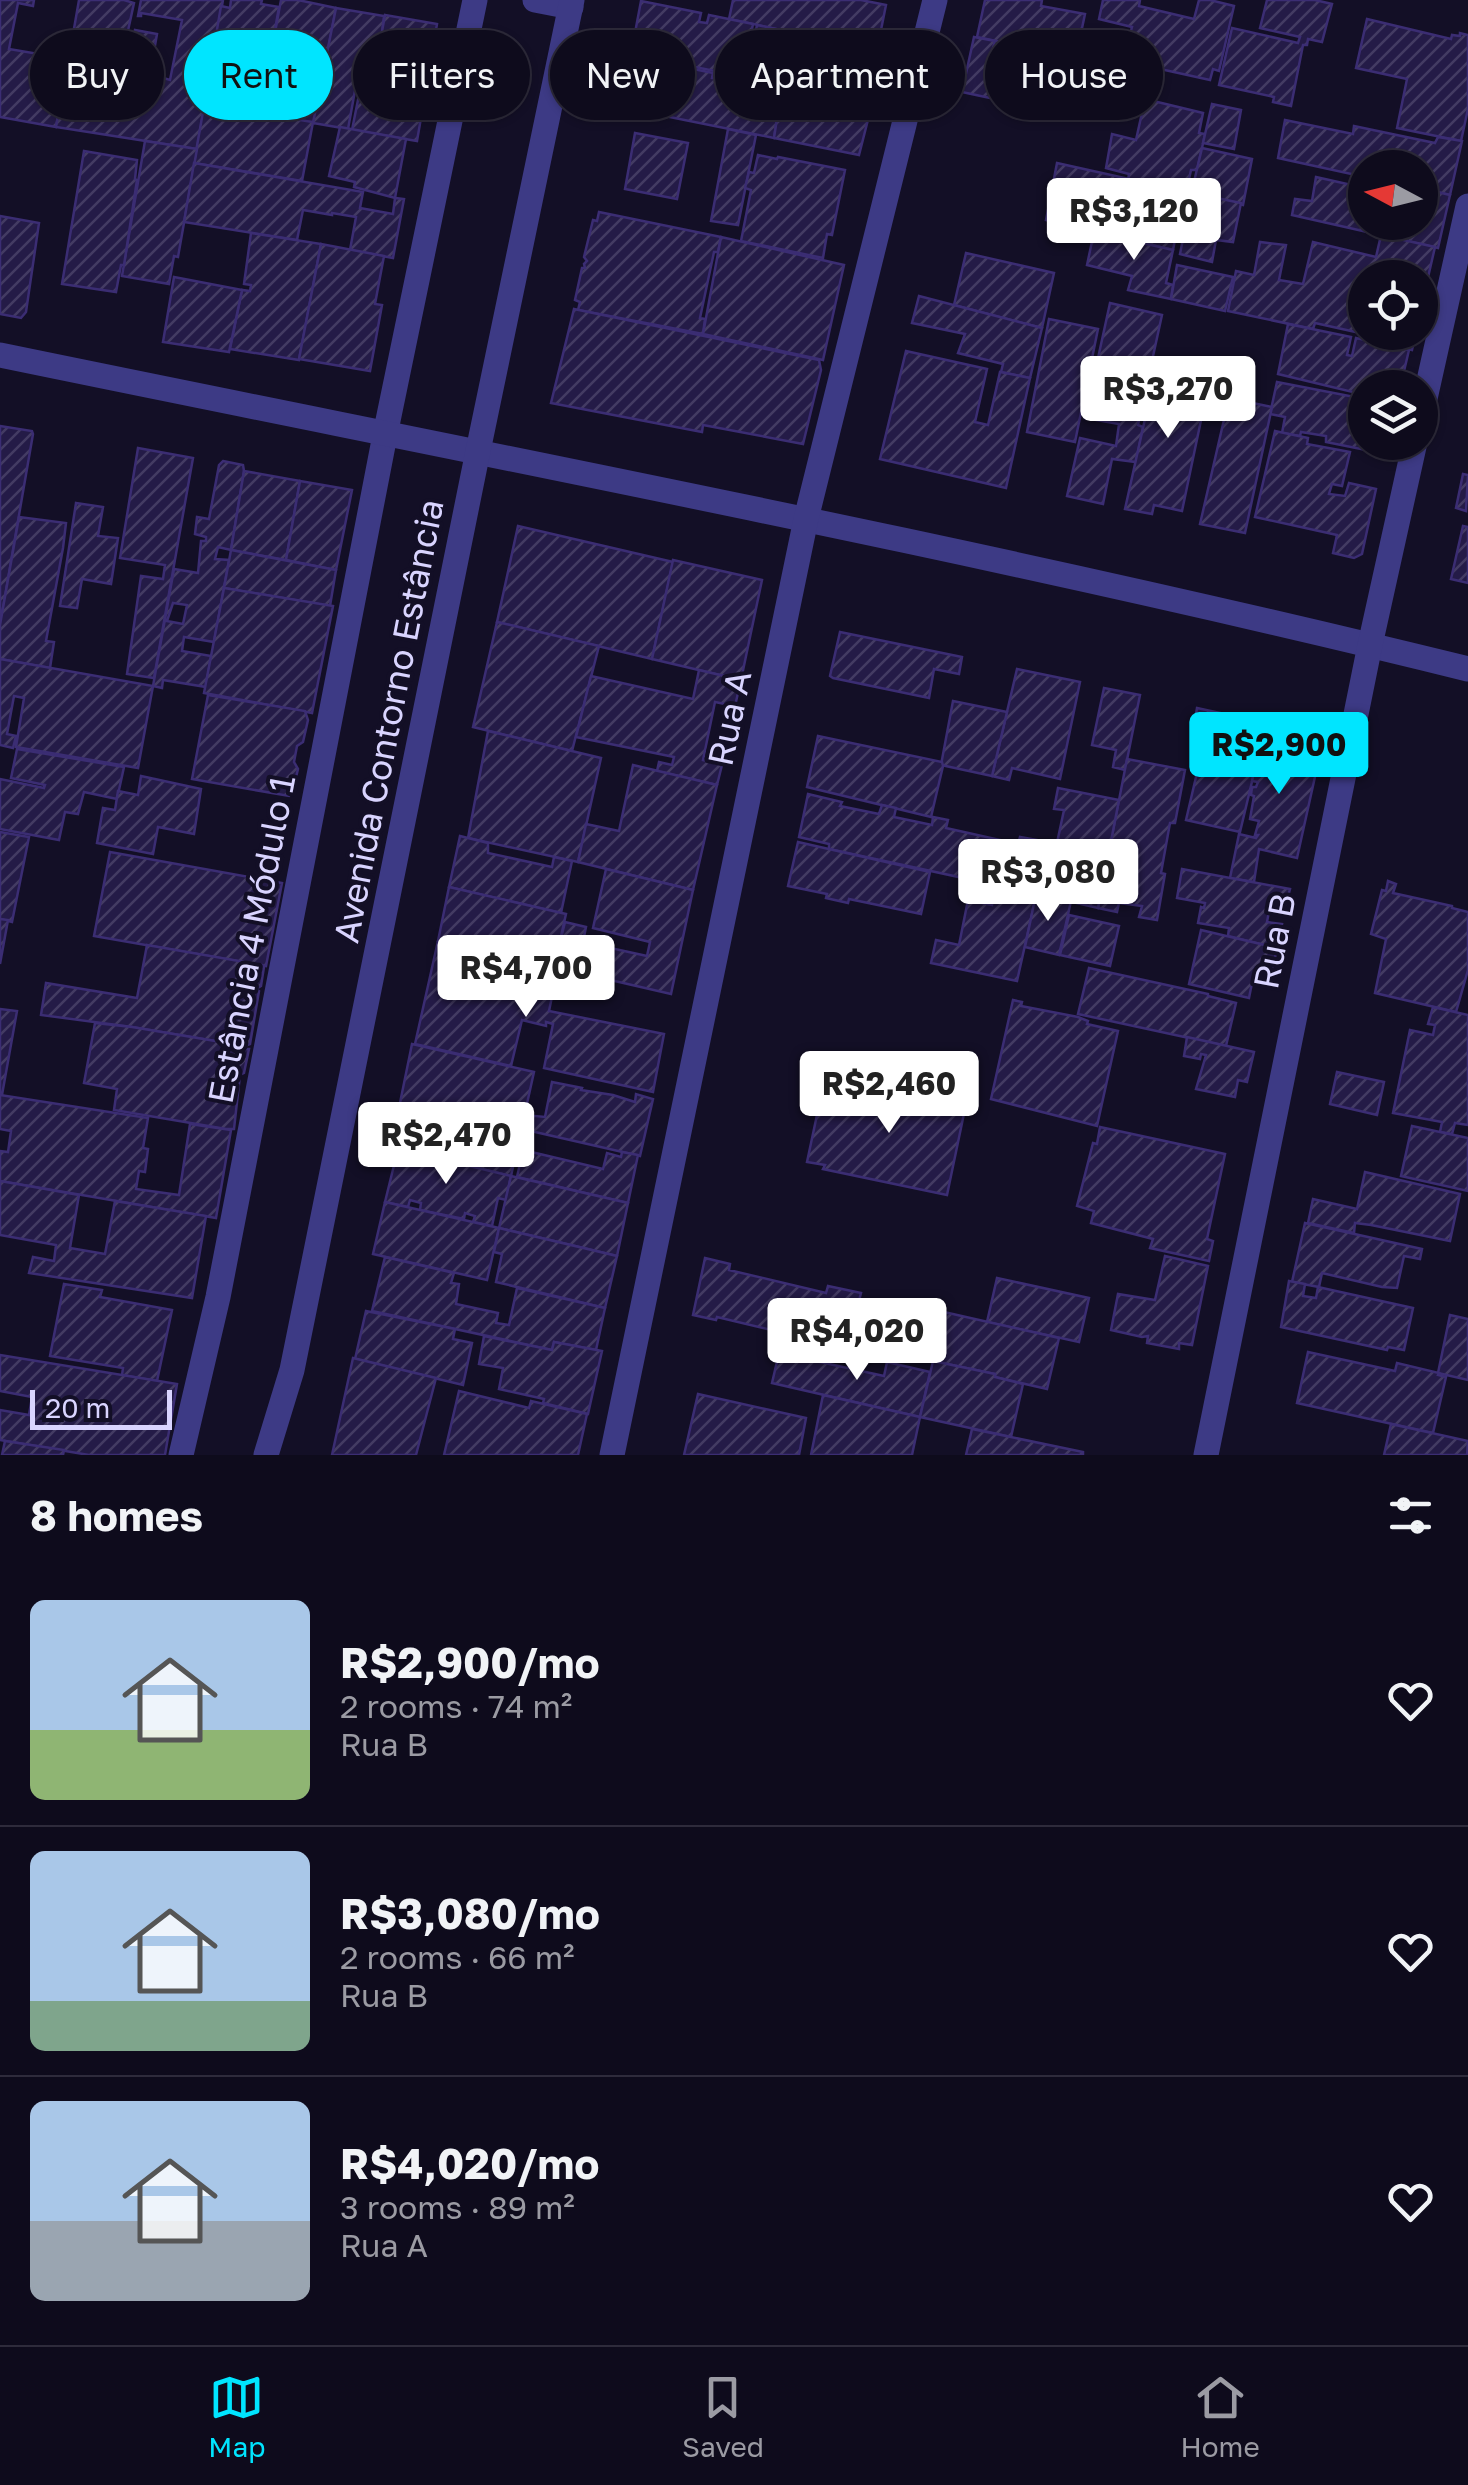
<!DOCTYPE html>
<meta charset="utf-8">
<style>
body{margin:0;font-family:"Golos Text",sans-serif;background:#171425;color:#f1f3f6;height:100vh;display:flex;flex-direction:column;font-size:38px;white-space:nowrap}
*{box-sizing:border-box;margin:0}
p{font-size:32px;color:#9b9ba3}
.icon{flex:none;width:55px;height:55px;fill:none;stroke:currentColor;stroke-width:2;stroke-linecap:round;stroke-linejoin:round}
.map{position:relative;height:1455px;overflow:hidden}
.sheet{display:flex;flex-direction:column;background:#0e0b1c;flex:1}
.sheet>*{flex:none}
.guide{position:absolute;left:30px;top:30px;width:1410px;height:90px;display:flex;gap:20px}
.needle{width:65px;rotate:277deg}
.fabs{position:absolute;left:1348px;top:150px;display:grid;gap:20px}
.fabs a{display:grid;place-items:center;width:90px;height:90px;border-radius:50%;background:#0e0b1c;box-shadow:0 2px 8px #0004,0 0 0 2px #2e2b3b;font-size:50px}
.scale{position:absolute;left:30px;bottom:25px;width:142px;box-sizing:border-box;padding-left:10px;border:5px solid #d9d4ff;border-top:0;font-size:28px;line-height:35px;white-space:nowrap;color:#d9d4ff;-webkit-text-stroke:8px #130f26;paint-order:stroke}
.price{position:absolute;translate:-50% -85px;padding:0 22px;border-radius:10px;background:#fff;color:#222;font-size:32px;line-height:65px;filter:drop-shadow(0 2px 5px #0008)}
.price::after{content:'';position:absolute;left:50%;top:60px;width:30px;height:22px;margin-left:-15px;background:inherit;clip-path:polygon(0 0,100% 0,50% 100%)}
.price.selected{background:#00e5ff;color:#111}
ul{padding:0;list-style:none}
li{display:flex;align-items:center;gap:30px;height:250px;padding:0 30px}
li+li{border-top:2px solid #2e2b3b}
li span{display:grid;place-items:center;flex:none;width:280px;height:200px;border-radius:15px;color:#555}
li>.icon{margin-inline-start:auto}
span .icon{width:120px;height:120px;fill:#fffc;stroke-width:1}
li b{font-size:42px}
h2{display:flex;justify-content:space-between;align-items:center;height:120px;padding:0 30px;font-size:42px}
.tag{padding:0 35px;border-radius:45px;background:#0e0b1c;box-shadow:0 2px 8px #0004,0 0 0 2px #2e2b3b;font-size:35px;line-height:90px}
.tag.selected{background:#00e5ff;color:#111}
.dock{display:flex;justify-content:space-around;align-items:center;height:140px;border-top:2px solid #2e2b3b;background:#0e0b1c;font-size:28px;color:#9b9ba3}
.dock a{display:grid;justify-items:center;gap:5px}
.dock .selected{color:#00e5ff}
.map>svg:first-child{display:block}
.building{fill:url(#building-hatch);stroke:#3b2d73;stroke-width:2.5;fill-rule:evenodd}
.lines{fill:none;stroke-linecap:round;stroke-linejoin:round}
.service{stroke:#3d3a85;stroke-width:25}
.minor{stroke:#3d3a85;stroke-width:25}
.tertiary{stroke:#3d3a85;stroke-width:25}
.labels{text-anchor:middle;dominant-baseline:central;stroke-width:8;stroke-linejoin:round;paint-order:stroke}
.street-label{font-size:35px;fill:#d9d4ff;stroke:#130f26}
</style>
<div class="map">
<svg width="1468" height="1455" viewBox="0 0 1468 1455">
<defs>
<pattern id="building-hatch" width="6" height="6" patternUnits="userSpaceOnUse" patternTransform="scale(2.5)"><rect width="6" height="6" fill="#241b47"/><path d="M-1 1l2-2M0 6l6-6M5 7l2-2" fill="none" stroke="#433b63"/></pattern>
</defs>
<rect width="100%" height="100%" fill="#130f26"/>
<g class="building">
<path d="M0 0H34L33 6 18 3 9 49 68 59 56 127 0 117Z"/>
<path d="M79 0H124L134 3 124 49 72 40Z"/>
<path d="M141 0H223L197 149 56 127 68 59 128 70 135 30 157 34 150 74 170 80 182 20 141 13V16H138Z"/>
<path d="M231 0H262L261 4 279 7 260 115 204 106 221 6 230 8Z"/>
<path d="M281 0H298L336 8 314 123 260 115 267 70 281 73 285 56 271 54Z"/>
<path d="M733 0H861L886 5 877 50 729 19Z"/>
<path d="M985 0H1042L1041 6 1085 14 1078 47 1081 48 1078 58 977 37Z"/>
<path d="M1103 0H1140L1139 6 1194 19 1199 0H1210L1234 6 1219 71 1213 69 1210 80 1124 61 1123 67 1080 58 1087 30 1129 38 1132 27 1099 19Z"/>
<path d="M1267 0H1315L1332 4 1322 42 1308 39 1307 45H1303L1291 106 1273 102 1274 97 1219 85 1232 28 1298 43 1300 37 1260 28Z"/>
<path d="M641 1 701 13 699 22 707 23 709 15 753 24 744 69 752 70 749 78 631 54Z"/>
<path d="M336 8 384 16 381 41 371 39 368 50 378 52 374 77 358 74 348 129 313 123Z"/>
<path d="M385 15 437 24 428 77 375 70Z"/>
<path d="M1367 19 1451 39 1452 35 1460 36V33L1468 35V109L1461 141 1397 128 1407 79 1356 68Z"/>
<path d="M757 25 869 49 858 98 770 79 772 70 749 65Z"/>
<path d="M974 37 995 41 993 48 1089 66 1078 117 962 92Z"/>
<path d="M630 56 713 73 712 78 718 79 719 74 747 80 746 84 757 86 758 81 782 86 774 138 620 107Z"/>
<path d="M375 70 428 77 417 141 352 130 363 75 374 77Z"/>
<path d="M782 86 872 104 859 155 774 138Z"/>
<path d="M1145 99 1203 113 1199 133 1205 134 1202 148 1197 170H1191L1186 193 1128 180 1129 174 1106 168 1112 134 1136 140Z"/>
<path d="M1212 104 1241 110 1234 149 1203 143Z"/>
<path d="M204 106 313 122 302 181 194 163Z"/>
<path d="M1285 120 1353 134 1354 126 1435 143 1438 137 1462 141 1450 195 1420 188V168H1365V177L1278 158Z"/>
<path d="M340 127 406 139 395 198 354 187 355 182 329 176Z"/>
<path d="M728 129 756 135 738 225 711 221Z"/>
<path d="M635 133 688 143 677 199 625 189Z"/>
<path d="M145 141 197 149 178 257 174 256 169 284 122 276Z"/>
<path d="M1202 148 1252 159 1243 205 1200 195 1201 188 1193 186Z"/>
<path d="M84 151 137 160 135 179 137 180 124 265H121L116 292 62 284Z"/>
<path d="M758 155 777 159 778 157 845 170 832 235 827 234 823 258 741 241 751 190 745 188 749 172 754 173Z"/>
<path d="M194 163 363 192 360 208 393 214 395 198 404 199 393 258 350 250 356 217 332 213V215L303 210 297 240 184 222Z"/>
<path d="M1057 163 1192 193 1185 231 1177 230 1173 250 1046 220Z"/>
<path d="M1316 177 1365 188V222H1420V188L1450 195 1438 248 1292 215 1295 199 1312 201Z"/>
<path d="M1192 193 1241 203 1233 242 1216 240 1212 262 1180 254Z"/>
<path d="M599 212 721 237 718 252H714L700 318 705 319 703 334 578 310 580 302 575 300 582 268H585L584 264 587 261 584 257 593 220 597 221Z"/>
<path d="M0 216 39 223 26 312 21 318 0 314Z"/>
<path d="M1094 232 1173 250 1166 283 1173 285 1171 299 1128 290 1132 276 1087 265Z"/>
<path d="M251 233 321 244 299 360 230 349 242 290 250 291 251 285 244 284Z"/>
<path d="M1381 235 1435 247 1420 312V278H1365V332H1416L1412 350 1377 343 1378 337 1315 323 1313 329 1228 311 1236 271 1254 275 1260 242 1286 245 1279 280 1303 284 1313 242 1376 257Z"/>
<path d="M721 237 844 265 823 360 703 334Z"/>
<path d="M321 244 384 256 375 304 382 305 370 371 299 359Z"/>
<path d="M966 253 1054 273 1042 328 954 305Z"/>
<path d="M1177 265 1233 277 1225 311 1171 299Z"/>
<path d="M174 277 242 290 229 352 163 342Z"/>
<path d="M919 296 1042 328 1030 378 1001 372 1003 364 958 353 965 334 912 323Z"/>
<path d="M1110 303 1162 315 1138 425 1143 427 1136 462 1112 459 1103 504 1067 496 1080 438 1116 446 1119 424 1085 418Z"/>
<path d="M574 309 819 360 821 370 803 444 703 425 702 432 551 403Z"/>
<path d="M1049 319 1098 329 1075 442 1027 432Z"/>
<path d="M1288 324 1351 337 1347 355 1352 356 1356 338 1409 350 1400 388H1365V395L1278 374Z"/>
<path d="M906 351 987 369 975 422 988 425 1000 372 1030 378 1006 488 880 459Z"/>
<path d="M1157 365 1204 375 1203 380 1209 382 1182 511 1154 505 1152 514 1125 509Z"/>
<path d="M1277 382 1365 399V442H1389L1386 454 1326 442V436L1301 432 1300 436 1282 433 1285 417 1270 414Z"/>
<path d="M1229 398 1272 407 1245 533 1200 524Z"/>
<path d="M0 426 32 431 33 434 0 625Z"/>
<path d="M1275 431 1308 438 1307 444 1350 452 1342 486 1332 484 1329 494 1345 496 1349 483 1376 489 1362 554 1354 558 1333 553 1337 535 1255 517Z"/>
<path d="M138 448 193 458 154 678 127 674 141 576 163 579 165 565 120 558Z"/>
<path d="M223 461 243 465 244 471 231 550 218 547 215 559 229 560 214 642 184 637 182 651 211 656 206 687 163 680 162 688 153 686 174 569 198 573 201 541H206V537L195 534 197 517 209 519 219 465ZM173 603 187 605 183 624 167 621Z"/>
<path d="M244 471 300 481 286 560 231 550Z"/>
<path d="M1463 474 1468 475 1466 511 1456 508Z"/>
<path d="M300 481 352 490 336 570 286 560Z"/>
<path d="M76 503 103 507 98 536 118 538 111 584 82 579 77 608 60 606Z"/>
<path d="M19 517 66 523 63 548 46 641 54 642 50 668 0 659V625Z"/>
<path d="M518 526 673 562 652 659 497 622Z"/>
<path d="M1463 526 1468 527V583L1451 579Z"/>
<path d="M231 550 336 570 330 606 224 588Z"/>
<path d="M673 560 762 580 741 680 652 659Z"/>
<path d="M224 588 333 606 312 713 204 693Z"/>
<path d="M497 622 599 646 572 751 473 727Z"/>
<path d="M840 632 962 657 959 674 934 669 929 698 833 678 830 676Z"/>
<path d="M0 659 153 686 138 768 16 747 24 698 14 696 7 734 16 736 13 748 0 745Z"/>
<path d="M1017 669 1080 682 1060 779 1012 768 1009 780 992 776Z"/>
<path d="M699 670 741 680 735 706 715 702 703 760 722 765 717 785 657 771 659 762 672 765 674 757 576 737 591 676 693 699Z"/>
<path d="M1104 688 1140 695 1125 770 1113 767 1116 750 1092 745Z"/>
<path d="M208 695 305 711 308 720 303 742 297 746 294 762 298 769 293 790 289 796 192 779Z"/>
<path d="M953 701 1007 712 992 776 941 765Z"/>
<path d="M1197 708 1266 723 1240 832 1186 820 1206 734 1193 731Z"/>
<path d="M1266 723 1324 736 1297 858 1259 849 1254 882 1230 878 1239 834 1256 838 1258 835H1255L1259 821 1250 819 1254 796 1251 795 1252 787H1256L1258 782 1252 781 1256 764 1261 766 1264 750 1259 749Z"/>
<path d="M488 731 601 758 578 862 468 838Z"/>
<path d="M818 736 942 762 943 766 931 817 807 787Z"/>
<path d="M17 749 124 767 117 799 84 792 78 814 65 812 59 840 0 829V779L44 788 45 785 11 778Z"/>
<path d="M1127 759 1185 770 1175 823H1170L1161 873 1165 874 1157 920 1139 917 1142 906 1119 903 1117 912 1098 908Z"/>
<path d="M633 765 717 785 693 890 578 862 586 824 619 831Z"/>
<path d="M141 776 201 789 194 834 158 827 153 854 97 843 103 808 115 810 118 791 138 795Z"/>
<path d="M1058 788 1119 800 1098 908 1068 901 1074 875 1051 871 1064 810 1054 809Z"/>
<path d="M808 794 842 802 840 806 879 814 882 805 896 808 894 817 932 825 933 817 948 820 946 828 1018 844 1020 837 1048 842 1037 894 829 849V844L799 837Z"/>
<path d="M0 832 29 837 12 922 0 919Z"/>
<path d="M460 836 488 843V853L552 867 554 857 572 861 561 913 449 887Z"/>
<path d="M798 842 930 872 921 914 849 899 848 903 826 898 827 894 788 886Z"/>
<path d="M110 852 282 883 266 966 94 936Z"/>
<path d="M606 869 693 890 671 994 554 967 565 922 586 927 583 942 647 956 650 942 593 928Z"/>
<path d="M1182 869 1290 889 1286 904 1271 901 1267 922 1282 924 1277 948 1228 936 1229 928 1198 923 1201 907 1204 908 1205 903 1177 898Z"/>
<path d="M1388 881 1396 884 1393 893 1452 906V908L1468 912V970L1456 1012 1375 993 1386 939 1371 934 1382 890 1386 891Z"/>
<path d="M449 887 566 914 554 967 438 941Z"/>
<path d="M995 887 1036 896 1017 981 931 963 936 940 959 945 968 900 992 905Z"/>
<path d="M1036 894 1071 901 1059 955 1025 947Z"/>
<path d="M1069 915 1119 926 1110 966 1060 955Z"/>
<path d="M0 919 8 920 0 964Z"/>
<path d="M1201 930 1277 948 1272 972 1255 968 1249 998 1189 984Z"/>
<path d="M438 941 558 968 549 1011 664 1034 653 1092 544 1068 553 1024 546 1022V1026L522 1020 511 1066 415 1044ZM489 972 503 975 501 985 487 983Z"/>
<path d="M147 945 262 965 264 967 261 986 256 989 259 991 250 1044 245 1046 132 1027 41 1015 46 983 137 998Z"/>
<path d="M1089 968 1208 994V996L1236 1003 1226 1046 1078 1014Z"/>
<path d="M1013 1000 1022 1002 1021 1006 1078 1017 1088 1021 1087 1024 1118 1031 1097 1126 991 1099Z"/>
<path d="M1433 1007 1468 1015V1125L1455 1123 1452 1134 1440 1132 1442 1122 1393 1113 1410 1030 1433 1035 1435 1025 1428 1024Z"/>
<path d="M0 1009 17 1011 2 1095H0Z"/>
<path d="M95 1023 132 1027 245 1046V1049H249L244 1073 240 1075 234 1129H226L114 1110 117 1089 84 1083Z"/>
<path d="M1187 1037 1254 1052 1247 1082 1238 1080 1235 1097 1196 1089 1206 1055 1201 1054 1200 1059 1184 1056Z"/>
<path d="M412 1044 534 1072 511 1176 391 1147Z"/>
<path d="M1337 1072 1384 1082 1377 1115 1330 1104Z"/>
<path d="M854 1077 966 1104 947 1195 823 1169 825 1165 807 1162 821 1096 839 1101 840 1098 849 1100Z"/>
<path d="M552 1082 582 1088 581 1090 613 1095 635 1102 636 1094 653 1099 640 1156 522 1129 525 1115 545 1117Z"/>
<path d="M0 1095 148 1118 143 1148 148 1149 145 1172 139 1171 136 1189 179 1195 190 1124 231 1130 216 1218 0 1181V1151L8 1152 11 1131 0 1129Z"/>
<path d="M1412 1126 1468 1138V1191L1401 1176Z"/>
<path d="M1100 1127 1225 1154 1207 1239 1213 1241 1209 1261 1150 1248 1153 1239 1091 1223 1094 1211 1077 1206 1093 1143 1097 1144Z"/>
<path d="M398 1149 511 1176 506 1200 498 1198 492 1226 473 1222 475 1216 465 1213 464 1219 420 1210 421 1203 410 1200 408 1207 385 1202Z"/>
<path d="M523 1150 603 1169 607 1153 621 1157 622 1152 638 1155 628 1203 517 1177Z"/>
<path d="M1365 1172 1460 1194 1450 1241 1371 1225 1355 1223 1354 1233 1308 1223 1313 1199 1357 1209Z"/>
<path d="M511 1176 628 1203 617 1256 499 1228Z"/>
<path d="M0 1181 79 1195 70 1248 105 1254 115 1201 206 1216 192 1298 29 1273 33 1257 54 1261 56 1245 0 1235Z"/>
<path d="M385 1202 499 1228 487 1280 373 1254Z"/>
<path d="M1305 1223 1422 1249 1420 1259 1404 1256 1397 1288 1382 1287 1322 1273 1319 1287 1292 1282Z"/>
<path d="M499 1228 617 1256 605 1308 496 1282 502 1254 494 1252Z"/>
<path d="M1165 1256 1208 1266 1192 1345 1179 1343V1349L1147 1343 1148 1336 1142 1337 1111 1330 1118 1294 1155 1300Z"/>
<path d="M385 1257 454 1273 451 1283 459 1284 456 1304 498 1313 496 1323 509 1325 517 1288 605 1308 596 1350 554 1342 552 1350 372 1311Z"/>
<path d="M705 1258 730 1264 729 1270 826 1293 828 1286 861 1293 847 1348 717 1317 716 1320 693 1315Z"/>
<path d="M997 1278 1089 1298 1079 1342 987 1322Z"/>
<path d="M1289 1281 1305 1284 1303 1296 1316 1298 1318 1287 1413 1308 1404 1350 1388 1347 1387 1350 1281 1327Z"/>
<path d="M64 1284 102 1290 100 1297 172 1310 157 1381 122 1375 123 1368 50 1356Z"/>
<path d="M366 1311 455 1329 453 1339 472 1343 463 1385 355 1359Z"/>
<path d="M944 1312 1059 1338 1047 1389 995 1377V1374L933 1361Z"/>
<path d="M1450 1315 1468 1319V1380L1438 1373Z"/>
<path d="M484 1336 552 1350 554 1342 602 1351 588 1414 543 1403 544 1399 499 1389 503 1368 479 1364Z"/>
<path d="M1308 1352 1395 1371 1397 1363 1439 1373 1438 1375 1446 1377 1433 1433 1297 1403Z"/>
<path d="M779 1353 884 1376 887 1362 930 1372 920 1417 772 1383Z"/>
<path d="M0 1355 177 1384 165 1455H89L0 1440V1410L29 1415 32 1397 0 1391Z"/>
<path d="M353 1358 436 1378 416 1455H332Z"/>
<path d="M933 1361 995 1374V1377L1023 1384 1011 1437 920 1417Z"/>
<path d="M459 1391 529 1408 531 1401 587 1414 578 1455H444Z"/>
<path d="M698 1394 806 1418 799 1455H684Z"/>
<path d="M823 1395 920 1417 912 1455H811Z"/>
<path d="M1391 1424 1468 1441 1467 1455H1384Z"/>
<path d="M972 1429 1083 1452V1455H966Z"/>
<path d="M5 1441 64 1450 63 1455H2Z"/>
</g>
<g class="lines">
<path class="service" d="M181 1455 218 1297 385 435 475 0"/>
<g class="minor">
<path d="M535 0 571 7"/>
<path d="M0 355C490 456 982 549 1468 669"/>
<path d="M1420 421 1468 206"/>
<path d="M612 1455 806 519 935 0"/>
<path d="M1206 1455 1370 645 1415 442"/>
</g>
<path class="tertiary" d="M266 1455 292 1370 478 451 572 0"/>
</g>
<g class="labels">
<g class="street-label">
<text transform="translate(729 718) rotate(-78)">Rua A</text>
<text transform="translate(388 721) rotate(-79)">Avenida Contorno Estância</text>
<text transform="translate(251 939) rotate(-79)">Estância 4 Módulo 1</text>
<text transform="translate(1274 941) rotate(-79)">Rua B</text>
</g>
</g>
</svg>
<div class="fabs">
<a><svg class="needle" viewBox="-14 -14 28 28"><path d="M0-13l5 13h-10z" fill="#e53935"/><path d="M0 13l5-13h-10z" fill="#9b9ba3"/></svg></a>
<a><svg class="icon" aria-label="locate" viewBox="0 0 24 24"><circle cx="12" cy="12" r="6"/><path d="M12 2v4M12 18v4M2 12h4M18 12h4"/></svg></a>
<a><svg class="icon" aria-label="layers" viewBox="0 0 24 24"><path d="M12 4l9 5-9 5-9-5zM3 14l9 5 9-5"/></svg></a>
</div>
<div class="scale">20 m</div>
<b class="price" style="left:1134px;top:263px">R$3,120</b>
<b class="price" style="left:1168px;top:441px">R$3,270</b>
<b class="price selected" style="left:1279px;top:797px">R$2,900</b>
<b class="price" style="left:1048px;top:924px">R$3,080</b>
<b class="price" style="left:526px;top:1020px">R$4,700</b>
<b class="price" style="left:889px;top:1136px">R$2,460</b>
<b class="price" style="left:446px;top:1187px">R$2,470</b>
<b class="price" style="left:857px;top:1383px">R$4,020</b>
<div class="guide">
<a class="tag">Buy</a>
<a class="tag selected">Rent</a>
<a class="tag">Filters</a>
<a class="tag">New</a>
<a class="tag">Apartment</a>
<a class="tag">House</a>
</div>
</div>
<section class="sheet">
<h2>8 homes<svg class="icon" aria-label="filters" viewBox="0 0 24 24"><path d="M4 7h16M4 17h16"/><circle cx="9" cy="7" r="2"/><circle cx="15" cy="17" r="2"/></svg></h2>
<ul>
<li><span style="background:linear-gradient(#a9c7e8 65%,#8fb573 0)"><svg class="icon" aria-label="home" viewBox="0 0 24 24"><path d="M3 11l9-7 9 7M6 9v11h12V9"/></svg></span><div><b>R$2,900/mo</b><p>2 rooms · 74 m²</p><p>Rua B</p></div><svg class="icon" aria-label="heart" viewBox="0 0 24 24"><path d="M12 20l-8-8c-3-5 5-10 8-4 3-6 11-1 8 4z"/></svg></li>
<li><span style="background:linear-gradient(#a9c7e8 75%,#7fa58c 0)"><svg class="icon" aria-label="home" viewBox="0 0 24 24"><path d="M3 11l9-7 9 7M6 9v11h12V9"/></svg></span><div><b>R$3,080/mo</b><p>2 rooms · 66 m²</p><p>Rua B</p></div><svg class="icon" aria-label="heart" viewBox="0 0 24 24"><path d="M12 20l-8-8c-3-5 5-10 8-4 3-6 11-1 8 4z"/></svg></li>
<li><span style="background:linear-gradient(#a9c7e8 60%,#9aa5b1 0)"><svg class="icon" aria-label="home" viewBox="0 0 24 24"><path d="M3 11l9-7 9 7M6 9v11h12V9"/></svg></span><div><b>R$4,020/mo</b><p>3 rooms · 89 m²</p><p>Rua A</p></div><svg class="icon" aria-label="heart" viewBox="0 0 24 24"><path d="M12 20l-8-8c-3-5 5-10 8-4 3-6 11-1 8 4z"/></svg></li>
</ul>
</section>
<nav class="dock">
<a class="selected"><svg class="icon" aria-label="map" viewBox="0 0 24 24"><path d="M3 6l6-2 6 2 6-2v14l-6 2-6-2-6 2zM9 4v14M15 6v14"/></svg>Map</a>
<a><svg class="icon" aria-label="saved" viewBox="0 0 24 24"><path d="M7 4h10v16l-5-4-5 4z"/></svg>Saved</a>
<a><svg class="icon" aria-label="home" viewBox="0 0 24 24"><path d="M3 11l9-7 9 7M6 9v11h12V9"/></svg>Home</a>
</nav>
